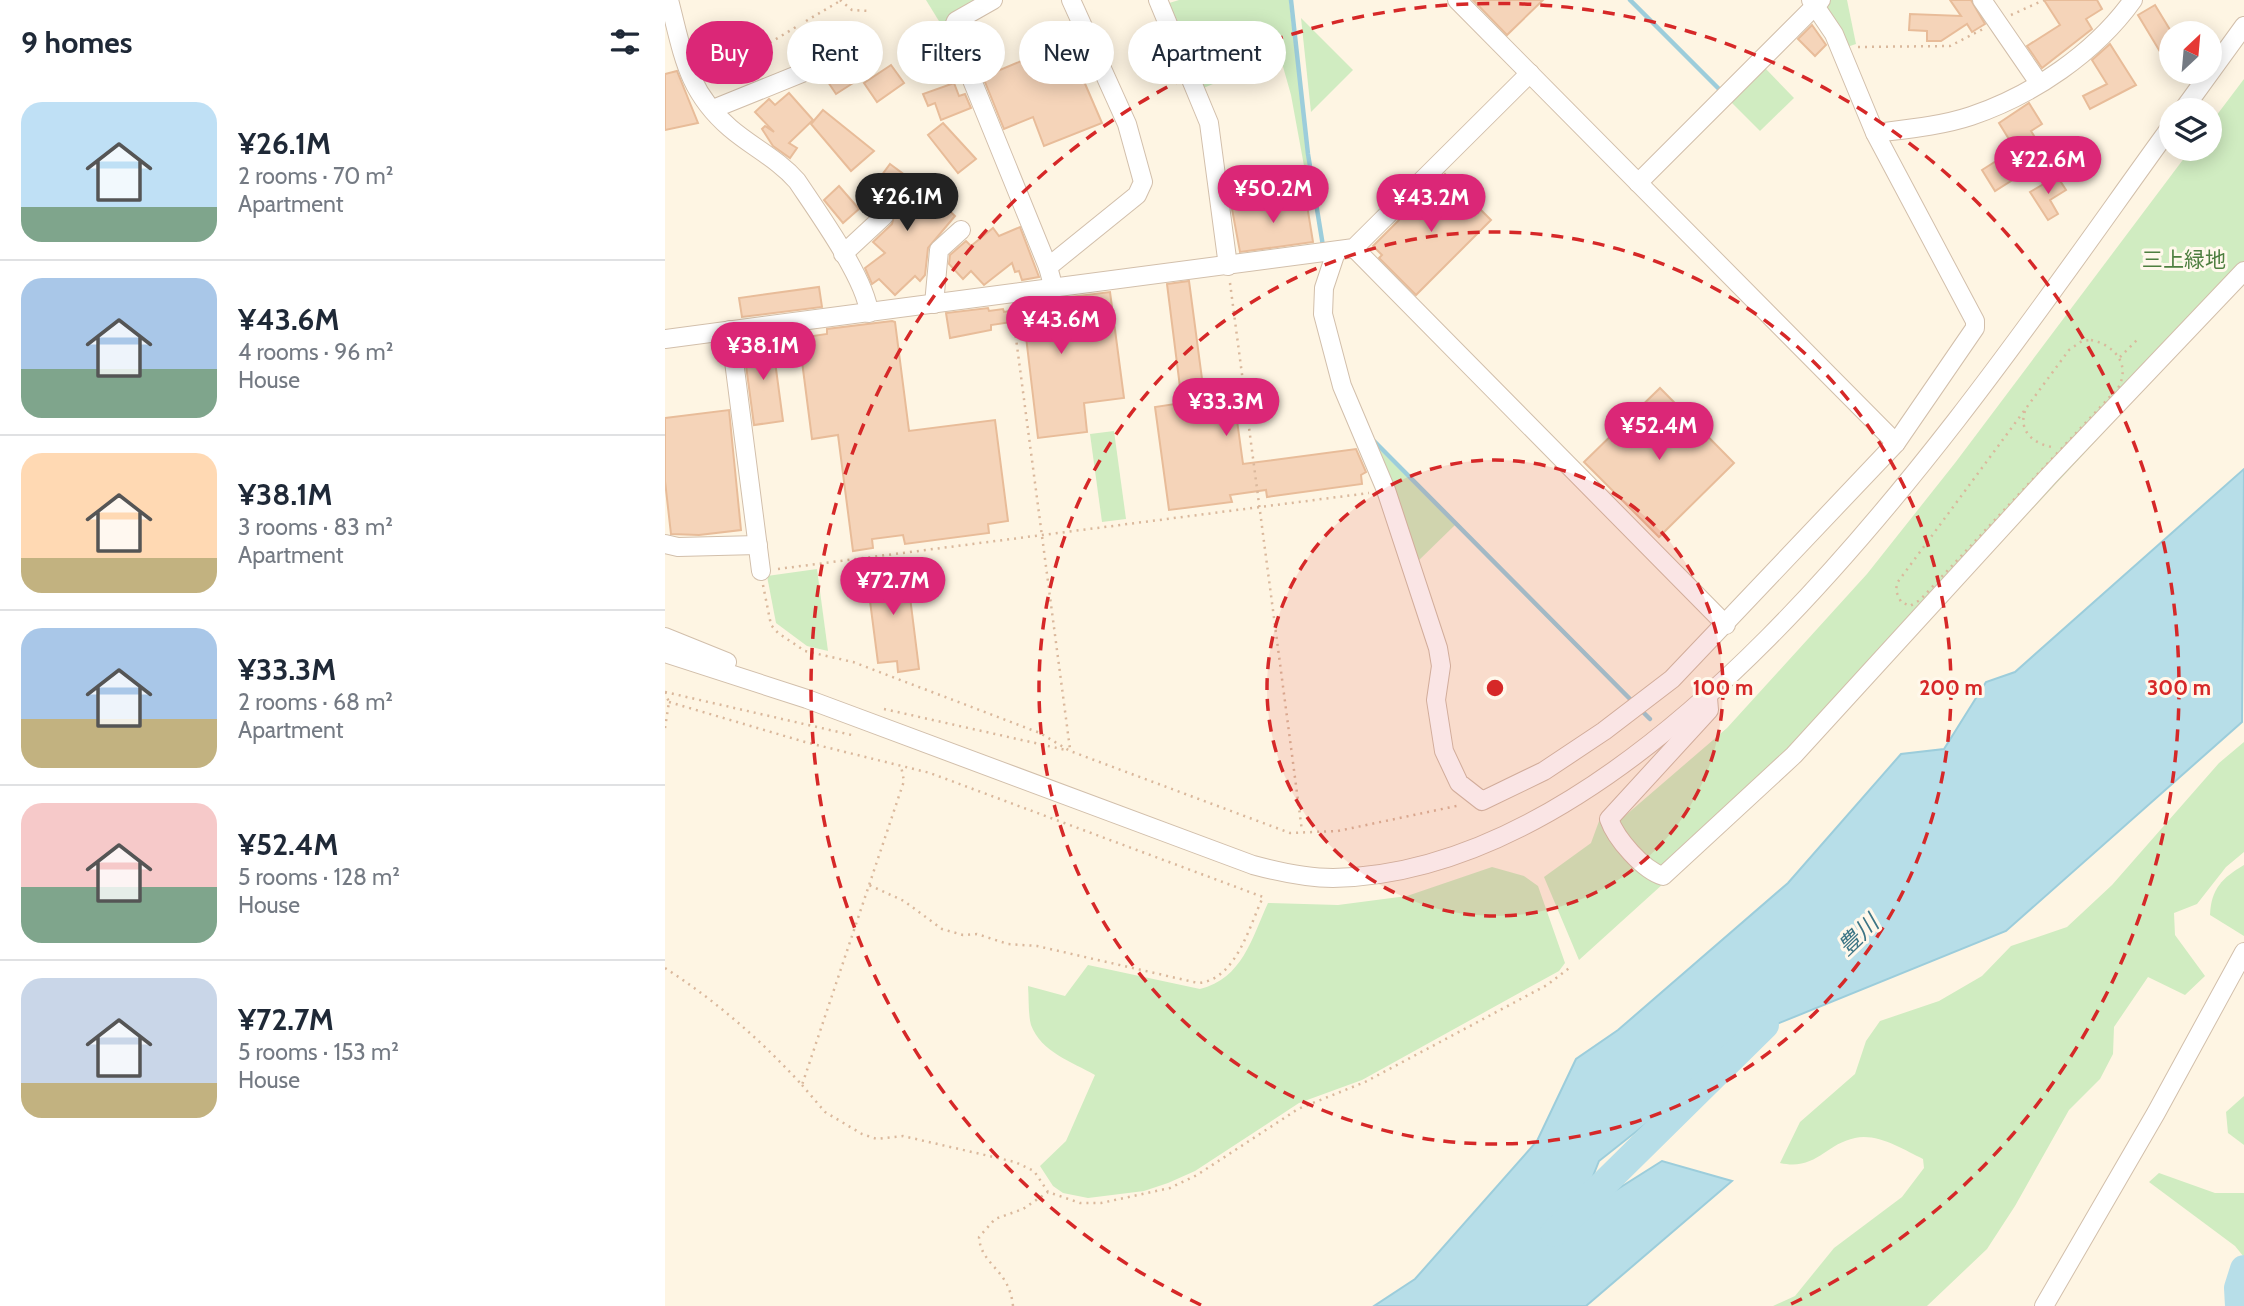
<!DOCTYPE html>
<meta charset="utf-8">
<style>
body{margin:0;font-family:Cabin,"Noto Sans JP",sans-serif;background:#f6f6f7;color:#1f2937;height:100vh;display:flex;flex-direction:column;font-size:26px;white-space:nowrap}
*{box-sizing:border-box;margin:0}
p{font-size:23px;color:#747a83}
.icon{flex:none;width:38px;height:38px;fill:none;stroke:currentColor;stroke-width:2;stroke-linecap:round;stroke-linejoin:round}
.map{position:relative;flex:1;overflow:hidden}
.panel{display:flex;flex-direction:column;background:#fff;width:665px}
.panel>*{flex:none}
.hud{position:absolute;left:21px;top:21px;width:665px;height:63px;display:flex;gap:14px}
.needle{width:46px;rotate:26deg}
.tools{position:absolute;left:1494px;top:21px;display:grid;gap:14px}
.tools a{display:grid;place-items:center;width:63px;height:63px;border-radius:50%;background:#fff;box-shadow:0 4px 18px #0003;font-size:35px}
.price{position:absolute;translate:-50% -60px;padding:0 16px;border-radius:24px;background:#db2777;color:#fff;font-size:23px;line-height:46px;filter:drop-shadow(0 2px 4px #0008)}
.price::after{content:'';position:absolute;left:50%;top:42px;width:21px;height:16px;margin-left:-10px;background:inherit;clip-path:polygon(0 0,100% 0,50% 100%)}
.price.current{background:#222;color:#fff}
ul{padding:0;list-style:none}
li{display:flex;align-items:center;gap:21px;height:175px;padding:0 21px}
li+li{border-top:2px solid #e0e1e3}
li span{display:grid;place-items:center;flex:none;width:196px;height:140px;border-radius:21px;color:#555}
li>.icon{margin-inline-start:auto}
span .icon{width:84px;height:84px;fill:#fffc;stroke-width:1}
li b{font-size:30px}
h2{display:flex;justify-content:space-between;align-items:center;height:84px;padding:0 21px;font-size:30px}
.tag{padding:0 24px;border-radius:32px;background:#fff;box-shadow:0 4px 18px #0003;font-size:24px;line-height:63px}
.tag.current{background:#db2777;color:#fff}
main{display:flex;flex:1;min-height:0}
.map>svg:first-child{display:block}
.green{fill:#d0ecc1}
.water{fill:#b7dee8;stroke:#9ccddb;stroke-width:2}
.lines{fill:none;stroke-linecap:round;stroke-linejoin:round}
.stream{stroke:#9ccddb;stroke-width:4.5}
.river{stroke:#b7dee8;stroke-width:28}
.building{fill:#f5d4b9;stroke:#e8bc99;stroke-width:2}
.minor-casing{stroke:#d2bfab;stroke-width:20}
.path{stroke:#dab89c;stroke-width:2.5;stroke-dasharray:2 5;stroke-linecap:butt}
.minor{stroke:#fff;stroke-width:18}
.ring{fill:none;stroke:#d62828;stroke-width:3.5;stroke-dasharray:12 9}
.labels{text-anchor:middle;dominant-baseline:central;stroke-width:6;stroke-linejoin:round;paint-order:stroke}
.park-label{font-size:21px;fill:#4d7e3f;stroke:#fff8eb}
.water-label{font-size:23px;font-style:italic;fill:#3d7585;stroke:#fff8eb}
.centre{fill:#d62828;stroke:#fff8eb;stroke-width:3.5}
.ring-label{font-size:21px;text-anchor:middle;font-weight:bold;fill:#d62828;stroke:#fff8eb;stroke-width:6;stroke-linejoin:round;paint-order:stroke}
</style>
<main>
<section class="panel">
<h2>9 homes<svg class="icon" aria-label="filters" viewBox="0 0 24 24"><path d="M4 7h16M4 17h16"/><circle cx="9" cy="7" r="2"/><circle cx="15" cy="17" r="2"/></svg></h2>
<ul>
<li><span style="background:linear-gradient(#bfe0f5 75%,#7fa58c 0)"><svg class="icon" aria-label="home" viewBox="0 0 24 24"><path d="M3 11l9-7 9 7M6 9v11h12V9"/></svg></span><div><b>¥26.1M</b><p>2 rooms · 70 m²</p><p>Apartment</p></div></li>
<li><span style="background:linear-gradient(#a9c7e8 65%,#7fa58c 0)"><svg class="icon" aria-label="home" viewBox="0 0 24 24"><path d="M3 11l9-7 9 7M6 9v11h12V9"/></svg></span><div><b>¥43.6M</b><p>4 rooms · 96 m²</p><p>House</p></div></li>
<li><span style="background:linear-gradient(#ffd9b3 75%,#c2b280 0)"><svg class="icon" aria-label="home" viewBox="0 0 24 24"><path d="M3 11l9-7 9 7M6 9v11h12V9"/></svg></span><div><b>¥38.1M</b><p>3 rooms · 83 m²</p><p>Apartment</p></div></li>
<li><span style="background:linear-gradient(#a9c7e8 65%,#c2b280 0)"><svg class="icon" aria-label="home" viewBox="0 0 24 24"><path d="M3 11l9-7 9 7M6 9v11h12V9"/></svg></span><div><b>¥33.3M</b><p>2 rooms · 68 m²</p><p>Apartment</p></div></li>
<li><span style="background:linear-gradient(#f6c9c9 60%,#7fa58c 0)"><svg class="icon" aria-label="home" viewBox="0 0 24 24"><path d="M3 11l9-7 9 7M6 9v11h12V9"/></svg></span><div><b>¥52.4M</b><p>5 rooms · 128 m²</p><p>House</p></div></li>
<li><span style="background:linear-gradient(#c9d6e8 75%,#c2b280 0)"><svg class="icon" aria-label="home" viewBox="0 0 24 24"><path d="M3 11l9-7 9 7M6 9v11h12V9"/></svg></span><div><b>¥72.7M</b><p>5 rooms · 153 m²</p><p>House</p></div></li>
</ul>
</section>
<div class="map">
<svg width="1579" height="1306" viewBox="0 0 1579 1306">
<rect width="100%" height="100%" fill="#fef5e3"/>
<g class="green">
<path d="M261 0H317L277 26Z"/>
<path d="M514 0H624L647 193H644L626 95 615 56 536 89 501 4Z"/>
<path d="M1166 0H1182L1191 44 1179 48 1156 8Z"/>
<path d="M636 18 688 70 646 112Z"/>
<path d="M1099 67 1129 98 1095 131 1065 101Z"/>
<path d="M1579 79V282L1125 769 914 960 879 877 926 843 937 813 947 808 954 821 1062 728 1202 574 1290 463 1526 149H1545V124Z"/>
<path d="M449 431 461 519 437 522 425 434Z"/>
<path d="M702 437 790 525 750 564Z"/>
<path d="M152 569 163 651 142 646 111 623 102 576Z"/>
<path d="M1579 742V852L1561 867 1532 904 1509 913 1510 935 1540 976 1520 995 1483 977 1449 1027 1448 1054 1435 1079 1404 1110 1350 1206 1322 1249 1262 1306H1108L1130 1296 1169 1248 1237 1197 1259 1168 1258 1159C1239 1150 1213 1133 1190 1138 1160 1144 1151 1171 1115 1163L1135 1122 1190 1074 1201 1041 1215 1021 1274 1001 1317 976 1346 946 1402 927 1447 885 1554 763Z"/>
<path d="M1579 865V936L1545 915C1546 889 1557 878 1579 865Z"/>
<path d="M827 867 859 876 873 886 900 963 894 971 697 1080 634 1103 530 1171 503 1183 479 1191 423 1198 398 1193 388 1186 375 1166 401 1141 430 1075C407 1062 376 1052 366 1025 363 1014 364 998 363 986L400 996 423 965 535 989C577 979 587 938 603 903L673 905 742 896Z"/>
<path d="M1579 1096V1145L1563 1133 1561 1112Z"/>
<path d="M1494 1173 1550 1193H1579V1257L1570 1246 1484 1182Z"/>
</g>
<path class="water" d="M1579 469 1577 722 1341 931 1102 1028 934 1161 913 1214 997 1161 1067 1181 921 1306H709L750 1279 872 1141 911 1059 953 1030 1123 883 1236 754 1279 749 1321 682 1350 672Z"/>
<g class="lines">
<g class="stream">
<path d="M626 0 643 154 658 246"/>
<path d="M965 0 1056 91"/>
<path d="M707 439 969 703"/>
<path d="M975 709 985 719"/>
</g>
<g class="river">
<path d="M889 1233 1100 1025"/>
<path d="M1574 1306 1573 1288 1579 1269"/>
</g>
</g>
<g class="building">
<path d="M808 0H878L842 35Z"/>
<path d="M1285 0H1306L1320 24 1307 32 1302 24 1276 41H1262V31L1244 30 1245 14 1296 16Z"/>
<path d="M1379 0H1432L1437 9 1421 19 1427 29 1377 68 1362 46 1395 25Z"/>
<path d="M1490 5 1507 33V49L1497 55 1473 15Z"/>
<path d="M1147 25 1161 45 1150 56 1133 39Z"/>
<path d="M402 42 437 123 379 146 368 117 339 129 318 77Z"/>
<path d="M1445 44 1471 85 1425 109 1418 96 1442 84 1427 60Z"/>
<path d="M190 62 199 76 171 94 159 76Z"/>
<path d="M226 65 239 83 212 102 199 83Z"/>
<path d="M12 71 33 123 0 130V74Z"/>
<path d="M289 83 294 96 300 94 306 108 276 120 270 103 263 106 258 94Z"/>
<path d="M124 93 148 120 124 143 132 148 125 158 108 146 97 129 100 126 109 132 90 112 104 99 110 105Z"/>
<path d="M1364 103 1377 124 1366 131 1379 152 1354 169 1357 174 1330 191 1317 170 1350 149 1334 123Z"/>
<path d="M158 110 209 151 186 171 146 124Z"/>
<path d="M278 123 311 159 293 173 263 135Z"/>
<path d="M225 164 252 184 248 189 267 203 271 198 290 216 263 248 260 275 255 281 250 276 230 295 214 279 207 284 200 268 220 253 208 242 227 224 230 212 239 203 211 183Z"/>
<path d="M780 174 826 220 751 295 714 258 717 255 708 246Z"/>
<path d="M1392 176 1401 190 1385 200 1393 214 1383 220 1365 192Z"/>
<path d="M174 186 194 209 178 223 159 200Z"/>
<path d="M641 199 648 242 575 252 567 209Z"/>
<path d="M355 227 374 277 357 280 354 271 350 272 347 263 319 285 306 271 298 279 284 264 285 255 301 241 306 246 328 228 334 236Z"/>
<path d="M524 281 539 394 568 391 578 464 691 449 701 472 696 475 697 484 602 497 601 490 565 495 567 502 504 510 490 407 517 403 502 284Z"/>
<path d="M154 287 157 307 77 317 74 298Z"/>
<path d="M445 292 459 398 419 403 422 432 373 438 359 320 326 325V330L285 338 281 313 323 308 324 311 338 309 339 312 365 308 364 302Z"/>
<path d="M227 321 230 322 244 431 330 420 343 521 323 524 324 533 240 544 238 535 207 539 208 548 188 551 173 435 147 439 134 338 162 334V329Z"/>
<path d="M107 339 118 421 89 425 78 343Z"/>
<path d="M995 388 1069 463 994 537 919 462Z"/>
<path d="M64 410 76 530 34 535 6 534 0 481V418Z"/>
<path d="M241 565 254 669 233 672 232 661 213 663 201 570Z"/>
</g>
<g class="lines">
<defs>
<g id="minor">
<path d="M4 0C18 53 21 90 65 128 87 147 113 159 132 181 152 211 201 279 204 313"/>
<path d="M328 0 291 21 287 31 383 267 389 289"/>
<path d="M493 0 544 123 563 266"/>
<path d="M792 0 1231 443"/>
<path d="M1317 0 1374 83"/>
<path d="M48 109 174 58"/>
<path d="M1518 110 1579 26"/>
<path d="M1210 133C1242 129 1276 126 1306 116 1368 95 1430 53 1468 0"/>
<path d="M973 183 1156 0"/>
<path d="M689 248 1061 625"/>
<path d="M671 252 659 288 658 314 677 386 721 490 773 648 776 666 771 700 779 751 794 783 817 801 879 771 939 731 1007 679 1231 443 1310 328V321L1210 133 1169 34 1146 0"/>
<path d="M178 254 219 216"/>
<path d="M383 267 472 195 478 182 462 124 406 0"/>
<path d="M269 304 274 250 296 230"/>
<path d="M65 330 96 571"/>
<path d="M0 339 689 248 865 73"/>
<path d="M0 544 13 547 93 545"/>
<path d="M0 637 62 662"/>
<path d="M0 653 142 699 588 865C614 872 641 878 668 878 1007 872 1326 373 1507 125"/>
<path d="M1043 698 1044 710 944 819C951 839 978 870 998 876L1129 755 1384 476 1579 271"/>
<path d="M1379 1306 1491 1113 1579 952"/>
</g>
</defs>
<use href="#minor" class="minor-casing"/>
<g class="path">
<path d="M175 0 187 10 206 11"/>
<path d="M1346 15 1379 0"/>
<path d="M141 21 175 1"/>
<path d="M1193 47 1285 46 1318 29"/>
<path d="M45 79 131 27"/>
<path d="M565 283 637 831"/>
<path d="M347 308 405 749"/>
<path d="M1426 340C1450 345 1466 365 1453 388L1255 600 1245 606 1236 602 1231 591 1232 583 1404 350 1417 341Z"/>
<path d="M1455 357 1473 339"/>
<path d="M1360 411C1353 431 1369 444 1387 447"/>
<path d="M113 569 704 493"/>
<path d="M98 585 106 625 113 633 140 651 188 662 375 733 405 751 625 833 673 831 796 805"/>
<path d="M0 692 191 736"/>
<path d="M4 702 140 742 265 773 598 897C584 927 571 980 533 983L372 946 343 944 312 934 298 935 277 929 239 901 204 885"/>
<path d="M219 709 401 750"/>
<path d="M0 728 4 702 0 693"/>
<path d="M0 968C51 1001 96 1040 137 1085L239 781 236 766"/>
<path d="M137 1085 160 1112 197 1134 212 1139 238 1136 350 1162 369 1171 383 1192 415 1203H436L505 1188 532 1175 633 1109 700 1082 882 985 907 966"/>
<path d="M348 1306C344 1268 316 1266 314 1237L330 1219 358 1209 383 1192"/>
</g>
<use href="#minor" class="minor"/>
</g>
<circle cx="830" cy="688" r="228" fill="#d62828" fill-opacity=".12"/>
<g class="ring">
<circle cx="830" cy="688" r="228"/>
<circle cx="830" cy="688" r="456"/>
<path d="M536 1305A684 684 0 1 1 1124 1305"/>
</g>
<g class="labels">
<g class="park-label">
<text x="1519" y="259">三上緑地</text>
</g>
<g class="water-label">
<text transform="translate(1193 935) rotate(-44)">豊川</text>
</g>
</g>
<circle cx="830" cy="688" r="10" class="centre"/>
<g class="ring-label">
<text x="1058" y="695">100 m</text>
<text x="1286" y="695">200 m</text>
<text x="1514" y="695">300 m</text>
</g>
</svg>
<div class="tools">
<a><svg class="needle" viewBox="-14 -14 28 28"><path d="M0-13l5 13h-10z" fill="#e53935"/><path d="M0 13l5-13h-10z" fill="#747a83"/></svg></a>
<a><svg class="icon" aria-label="layers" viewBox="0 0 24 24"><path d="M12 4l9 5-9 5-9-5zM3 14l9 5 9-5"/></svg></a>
</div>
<b class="price" style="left:1383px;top:196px">¥22.6M</b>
<b class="price" style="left:608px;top:225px">¥50.2M</b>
<b class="price current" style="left:242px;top:233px">¥26.1M</b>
<b class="price" style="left:766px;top:234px">¥43.2M</b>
<b class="price" style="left:396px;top:356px">¥43.6M</b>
<b class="price" style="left:98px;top:382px">¥38.1M</b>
<b class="price" style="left:561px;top:438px">¥33.3M</b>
<b class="price" style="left:994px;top:462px">¥52.4M</b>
<b class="price" style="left:228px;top:617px">¥72.7M</b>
<div class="hud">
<a class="tag current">Buy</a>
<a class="tag">Rent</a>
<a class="tag">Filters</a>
<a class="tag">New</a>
<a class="tag">Apartment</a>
</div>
</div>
</main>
